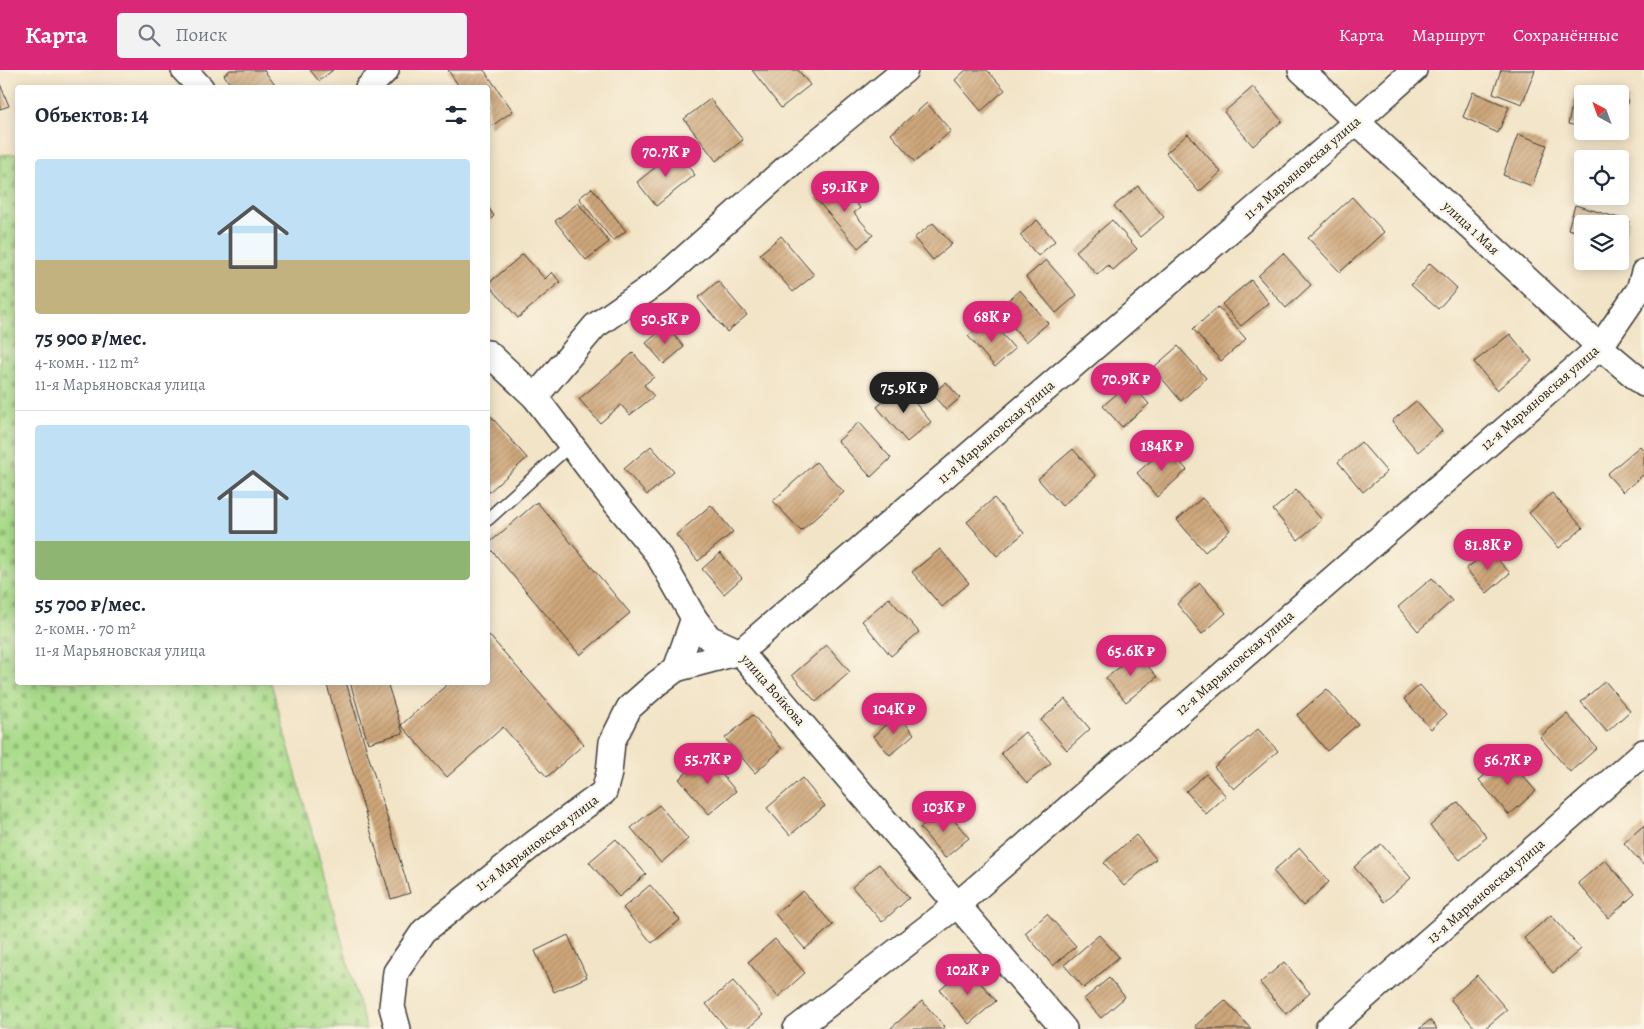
<!DOCTYPE html>
<html lang="ru">
<meta charset="utf-8">
<style>
body{margin:0;font-family:Alegreya,serif;background:#f2f2f3;color:#1f2937;height:100vh;display:flex;flex-direction:column;font-size:19px;white-space:nowrap}
*{box-sizing:border-box;margin:0}
p{font-size:16px;color:#747a83}
.icon{flex:none;width:28px;height:28px;fill:none;stroke:currentColor;stroke-width:2;stroke-linecap:round;stroke-linejoin:round}
.map{position:relative;flex:1;overflow:hidden}
.sheet{position:absolute;left:15px;top:15px;width:475px;height:600px;display:flex;flex-direction:column;background:#fff;border-radius:5px;box-shadow:0 2px 12px #0003}
.sheet>*{flex:none}
.needle{width:32px;rotate:319deg}
.controls{position:absolute;left:1574px;top:15px;display:grid;gap:10px}
.controls a{display:grid;place-items:center;width:55px;height:55px;border-radius:5px;background:#fff;box-shadow:0 2px 12px #0003;font-size:25px}
.price{position:absolute;translate:-50% -42px;padding:0 11px;border-radius:18px;background:#db2777;color:#fff;font-size:16px;line-height:32px;filter:drop-shadow(0 1px 2px #0008)}
.price::after{content:'';position:absolute;left:50%;top:30px;width:15px;height:11px;margin-left:-8px;background:inherit;clip-path:polygon(0 0,100% 0,50% 100%)}
.price.current{background:#222;color:#fff}
ul{padding:0;list-style:none}
li{display:grid;align-content:center;gap:10px;height:265px;padding:0 20px}
li+li{border-top:1px solid #e0e1e3}
li span{display:grid;place-items:center;height:155px;border-radius:5px;color:#555}
li>.icon{margin-inline-start:auto}
span .icon{width:90px;height:90px;fill:#fffc;stroke-width:1}
li b{font-size:21px}
h2{display:flex;justify-content:space-between;align-items:center;height:60px;padding:0 20px;font-size:21px}
header{display:flex;align-items:center;gap:30px;box-sizing:border-box;height:70px;padding:0 25px;background:#db2777;color:#fff}
header strong{font-size:24px}
nav{display:flex;gap:28px;margin-inline-start:auto;font-size:18px}
.search{width:350px;height:45px;background:#f2f2f3;display:flex;align-items:center;gap:12px;box-sizing:border-box;padding:0 18px;border-radius:5px;color:#747a83;font-size:19px}
.map>svg:first-child{display:block}
.cemetery{fill:url(#cemetery-stones);stroke:#627c53}
.building{fill:url(#building-hatch)}
.lines{fill:none;stroke-linecap:round;stroke-linejoin:round}
.service-casing{stroke:#3c3a36;stroke-width:15}
.minor-casing{stroke:#3c3a36;stroke-width:28}
.service{stroke:#fff;stroke-width:12}
.minor{stroke:#fff;stroke-width:25}
.labels{text-anchor:middle;dominant-baseline:central;stroke-width:5;stroke-linejoin:round;paint-order:stroke}
.street-label{font-size:14px;fill:#1c1c1c;stroke:#fcf5e5}
</style>
<header>
<strong>Карта</strong>
<div class="search"><svg class="icon" aria-label="search" viewBox="0 0 24 24"><circle cx="10" cy="10" r="6"/><path d="M15 15l6 6"/></svg>Поиск</div>
<nav><a>Карта</a><a>Маршрут</a><a>Сохранённые</a></nav>
</header>
<div class="map">
<svg width="1644" height="959" viewBox="0 0 1644 959">
<defs>
<pattern id="cemetery-stones" width="16" height="16" patternUnits="userSpaceOnUse" patternTransform="scale(1.25)"><rect width="16" height="16" fill="#a9db8a"/><path d="M2 7V4a2 2 0 0 1 4 0v3zM10 15v-3a2 2 0 0 1 4 0v3z" fill="#91bb76"/></pattern>
<pattern id="building-hatch" width="6" height="6" patternUnits="userSpaceOnUse" patternTransform="scale(1.25)"><rect width="6" height="6" fill="#cda67a"/><path d="M-1 1l2-2M0 6l6-6M5 7l2-2" fill="none" stroke="#af8e69"/></pattern>
</defs>
<rect width="100%" height="100%" fill="#fcf5e5"/>
<filter id="ink" filterUnits="userSpaceOnUse"><feTurbulence type="fractalNoise" baseFrequency=".02" numOctaves="2"/><feDisplacementMap in="SourceGraphic" scale="10" xChannelSelector="R" yChannelSelector="G"/><feConvolveMatrix kernelMatrix="1 2 1 2 8 2 1 2 1" color-interpolation-filters="sRGB"/></filter>
<filter id="wash" filterUnits="userSpaceOnUse"><feTurbulence type="fractalNoise" baseFrequency=".0096" numOctaves="4" result="noise"/><feDisplacementMap in="SourceGraphic" scale="20" xChannelSelector="R" yChannelSelector="G"/><feGaussianBlur stdDeviation="1.12" result="paint"/><feColorMatrix in="noise" values="0 0 0 0 0 0 0 0 0 0 0 0 0 0 0 0 0 1.4 0 .05"/><feComposite in="paint" operator="in"/></filter>
<g filter="url(#wash)">
<rect width="100%" height="100%" fill="#f2e4c7"/>
<path class="cemetery" d="M17 84 18 612 271 613 366 959H0V85Z"/>
<g id="blocks">
<g class="building">
<path d="M230 0H264L277 18H233L224 5Z"/>
<path d="M310 0H333L319 11Z"/>
<path d="M448 0H484L513 41 489 58 488 18H460Z"/>
<path d="M752 0H798L810 15 781 38Z"/>
<path d="M966 0H987L1005 20 981 41 955 10Z"/>
<path d="M1501 0H1535L1522 34 1493 23Z"/>
<path d="M0 14 9 36 0 39Z"/>
<path d="M1253 17 1282 51 1253 76 1224 42Z"/>
<path d="M1576 18 1601 23 1582 24V57L1568 54Z"/>
<path d="M1473 22 1509 37 1498 63 1463 47Z"/>
<path d="M1620 27 1628 29 1621 61H1620Z"/>
<path d="M710 29 743 70 716 91 684 49Z"/>
<path d="M927 33 951 61 915 92 891 64Z"/>
<path d="M1604 61H1621L1620 66Z"/>
<path d="M1188 64 1221 102 1199 122 1166 83Z"/>
<path d="M1518 64 1547 75 1532 116 1503 105Z"/>
<path d="M676 81 695 105 656 136 637 112Z"/>
<path d="M837 110 860 138 854 143 873 165 858 178 816 129Z"/>
<path d="M1138 116 1164 147 1140 167 1114 136Z"/>
<path d="M592 118 626 161 613 171 579 128Z"/>
<path d="M1352 127 1384 162 1340 202 1308 168Z"/>
<path d="M578 133 609 172 586 190 555 151Z"/>
<path d="M1575 135 1629 151 1622 175 1620 174V154H1582V163L1568 159Z"/>
<path d="M488 137 494 146 488 152Z"/>
<path d="M1037 150 1055 171 1038 186 1020 165Z"/>
<path d="M1112 150 1137 179 1113 200 1108 195 1097 205 1076 181Z"/>
<path d="M933 153 952 174 933 190 914 168Z"/>
<path d="M781 166 814 205 793 222 760 184Z"/>
<path d="M1283 183 1311 215 1286 238 1258 206Z"/>
<path d="M523 184 545 209 552 202 560 212 518 248 488 214Z"/>
<path d="M1046 190 1077 225 1056 243 1026 207Z"/>
<path d="M1430 193 1457 218 1438 239 1411 215Z"/>
<path d="M1251 210 1269 233 1241 256 1222 234Z"/>
<path d="M718 211 747 245 727 262 698 228Z"/>
<path d="M1020 220 1048 253 1026 272 998 239Z"/>
<path d="M1218 237 1246 269 1221 291 1193 259Z"/>
<path d="M989 249 1015 279 995 297 968 266Z"/>
<path d="M666 256 684 277 664 294 646 273Z"/>
<path d="M1510 264 1532 291 1497 320 1474 292Z"/>
<path d="M1178 276 1206 308 1181 331 1153 298Z"/>
<path d="M633 283 654 307 644 315 654 326 630 345 621 335 600 353 579 329Z"/>
<path d="M946 312 960 328 946 340 932 324Z"/>
<path d="M1130 312 1149 334 1122 357 1103 336Z"/>
<path d="M901 316 931 352 907 372 877 337Z"/>
<path d="M1416 331 1442 361 1418 382 1392 351Z"/>
<path d="M488 343 527 388 488 423Z"/>
<path d="M859 352 891 388 871 407 838 371Z"/>
<path d="M1361 372 1387 402 1363 422 1338 392Z"/>
<path d="M651 376 674 402 647 425 624 399Z"/>
<path d="M1640 376 1644 381V404L1623 422 1607 404Z"/>
<path d="M1166 377 1187 400 1157 427 1137 403Z"/>
<path d="M1073 379 1096 406 1062 436 1038 409Z"/>
<path d="M816 392 844 422 801 461 773 431Z"/>
<path d="M1296 420 1322 450 1298 470 1273 440Z"/>
<path d="M1552 423 1583 458 1559 478 1529 443Z"/>
<path d="M994 428 1024 463 997 486 967 452Z"/>
<path d="M1202 428 1230 460 1205 482 1177 450Z"/>
<path d="M537 432 630 543 580 585 488 476V474Z"/>
<path d="M711 435 733 462 698 491 676 465Z"/>
<path d="M940 479 969 513 942 537 912 502Z"/>
<path d="M1489 480 1510 503 1487 523 1466 499Z"/>
<path d="M720 483 742 508 724 524 702 499Z"/>
<path d="M1432 508 1452 531 1418 561 1398 537Z"/>
<path d="M1200 513 1226 543 1202 564 1177 534Z"/>
<path d="M889 528 919 562 891 586 862 551Z"/>
<path d="M488 564 584 674 547 707 503 657 447 707 401 655 450 612H488Z"/>
<path d="M827 575 850 602 816 632 792 605Z"/>
<path d="M1137 583 1157 607 1126 632 1106 608Z"/>
<path d="M1605 611 1630 641 1607 662 1581 632Z"/>
<path d="M326 612H346L410 823 391 829Z"/>
<path d="M350 612H387L403 663 368 673Z"/>
<path d="M1420 615 1446 645 1431 659 1404 629Z"/>
<path d="M1327 619 1358 654 1327 681 1297 645Z"/>
<path d="M1065 629 1090 659 1067 680 1041 650Z"/>
<path d="M898 644 914 664 890 685 873 666Z"/>
<path d="M1567 644 1597 678 1570 702 1540 667Z"/>
<path d="M753 645 782 679 755 703 725 668Z"/>
<path d="M1258 659 1278 681 1234 719 1214 697Z"/>
<path d="M1025 662 1051 693 1027 713 1001 683Z"/>
<path d="M706 686 736 721 709 744 679 709Z"/>
<path d="M1506 687 1536 721 1509 745 1479 710Z"/>
<path d="M1206 704 1226 726 1206 744 1186 721Z"/>
<path d="M802 708 825 736 790 765 767 738Z"/>
<path d="M1458 732 1487 767 1460 790 1430 756Z"/>
<path d="M659 735 688 769 661 793 631 758Z"/>
<path d="M943 737 969 768 945 788 920 758Z"/>
<path d="M1644 755V796L1624 773Z"/>
<path d="M1136 765 1156 789 1124 816 1104 793Z"/>
<path d="M616 769 646 804 619 827 589 792Z"/>
<path d="M1381 774 1411 808 1384 832 1354 797Z"/>
<path d="M1300 778 1329 812 1303 836 1273 801Z"/>
<path d="M1605 790 1635 824 1608 848 1578 813Z"/>
<path d="M879 794 909 828 882 852 852 817Z"/>
<path d="M650 815 680 850 652 873 623 838Z"/>
<path d="M803 821 833 855 805 879 775 844Z"/>
<path d="M1047 844 1076 876 1053 896 1025 863Z"/>
<path d="M1551 845 1581 879 1553 903 1524 868Z"/>
<path d="M568 865 587 907 554 922 535 881Z"/>
<path d="M1099 865 1119 887 1084 918 1064 895Z"/>
<path d="M775 869 805 903 778 927 748 892Z"/>
<path d="M1284 892 1310 923 1286 944 1260 913Z"/>
<path d="M967 897 996 931 969 954 940 920Z"/>
<path d="M1477 905 1507 940 1484 959H1476L1450 929Z"/>
<path d="M1109 908 1125 927 1101 948 1084 929Z"/>
<path d="M733 911 763 945 747 959H727L706 934Z"/>
<path d="M1225 930 1251 959H1198L1195 956Z"/>
<path d="M922 931 945 957 942 959H890Z"/>
<path d="M1430 950 1437 959H1419Z"/>
</g>
</g>
</g>
<g filter="url(#ink)">
<use href="#blocks" fill-opacity="0" stroke="#3c3a36" stroke-width="1"/>
<g class="lines">
<defs>
<path id="service" d="M488 449 571 374"/>
<g id="minor">
<path d="M184 0 201 18"/>
<path d="M1301 0 1600 277 1644 314"/>
<path d="M368 18 386 0"/>
<path d="M488 283 535 327 610 426 657 483 694 548 709 568 740 582 1064 959"/>
<path d="M535 327 595 256 658 212 793 92 905 0"/>
<path d="M676 599 694 548"/>
<path d="M398 959 392 937 396 902 424 861 536 772 604 722 609 703 612 672 629 638 656 614 676 599 740 582 1356 52 1414 0"/>
<path d="M796 959 958 834 1600 277 1639 220 1644 202"/>
<path d="M1328 959 1644 682"/>
</g>
</defs>
<use href="#service" class="service-casing"/>
<use href="#minor" class="minor-casing"/>
<use href="#service" class="service"/>
<use href="#minor" class="minor"/>
</g>
</g>
<g class="labels">
<g class="street-label">
<text transform="translate(1302 98) rotate(-41)">11-я Марьяновская улица</text>
<text transform="translate(1471 158) rotate(43)">улица 1 Мая</text>
<text transform="translate(1540 328) rotate(-41)">12-я Марьяновская улица</text>
<text transform="translate(996 362) rotate(-41)">11-я Марьяновская улица</text>
<text transform="translate(1235 593) rotate(-41)">12-я Марьяновская улица</text>
<text transform="translate(773 620) rotate(49)">улица Войкова</text>
<text transform="translate(537 773) rotate(-37)">11-я Марьяновская улица</text>
<text transform="translate(1486 821) rotate(-41)">13-я Марьяновская улица</text>
</g>
</g>
</svg>
<div class="controls">
<a><svg class="needle" viewBox="-14 -14 28 28"><path d="M0-13l5 13h-10z" fill="#e53935"/><path d="M0 13l5-13h-10z" fill="#747a83"/></svg></a>
<a><svg class="icon" aria-label="locate" viewBox="0 0 24 24"><circle cx="12" cy="12" r="6"/><path d="M12 2v4M12 18v4M2 12h4M18 12h4"/></svg></a>
<a><svg class="icon" aria-label="layers" viewBox="0 0 24 24"><path d="M12 4l9 5-9 5-9-5zM3 14l9 5 9-5"/></svg></a>
</div>
<b class="price" style="left:666px;top:108px">70.7K ₽</b>
<b class="price" style="left:845px;top:143px">59.1K ₽</b>
<b class="price" style="left:992px;top:273px">68K ₽</b>
<b class="price" style="left:665px;top:275px">50.5K ₽</b>
<b class="price" style="left:1126px;top:335px">70.9K ₽</b>
<b class="price current" style="left:904px;top:344px">75.9K ₽</b>
<b class="price" style="left:1162px;top:402px">184K ₽</b>
<b class="price" style="left:1488px;top:501px">81.8K ₽</b>
<b class="price" style="left:1131px;top:607px">65.6K ₽</b>
<b class="price" style="left:894px;top:665px">104K ₽</b>
<b class="price" style="left:708px;top:715px">55.7K ₽</b>
<b class="price" style="left:1508px;top:716px">56.7K ₽</b>
<b class="price" style="left:944px;top:763px">103K ₽</b>
<b class="price" style="left:968px;top:926px">102K ₽</b>
<section class="sheet">
<h2>Объектов: 14<svg class="icon" aria-label="filters" viewBox="0 0 24 24"><path d="M4 7h16M4 17h16"/><circle cx="9" cy="7" r="2"/><circle cx="15" cy="17" r="2"/></svg></h2>
<ul>
<li><span style="background:linear-gradient(#bfe0f5 65%,#c2b280 0)"><svg class="icon" aria-label="home" viewBox="0 0 24 24"><path d="M3 11l9-7 9 7M6 9v11h12V9"/></svg></span><div><b>75 900 ₽/мес.</b><p>4-комн. · 112 m²</p><p>11-я Марьяновская улица</p></div></li>
<li><span style="background:linear-gradient(#bfe0f5 75%,#8fb573 0)"><svg class="icon" aria-label="home" viewBox="0 0 24 24"><path d="M3 11l9-7 9 7M6 9v11h12V9"/></svg></span><div><b>55 700 ₽/мес.</b><p>2-комн. · 70 m²</p><p>11-я Марьяновская улица</p></div></li>
</ul>
</section>
</div>
